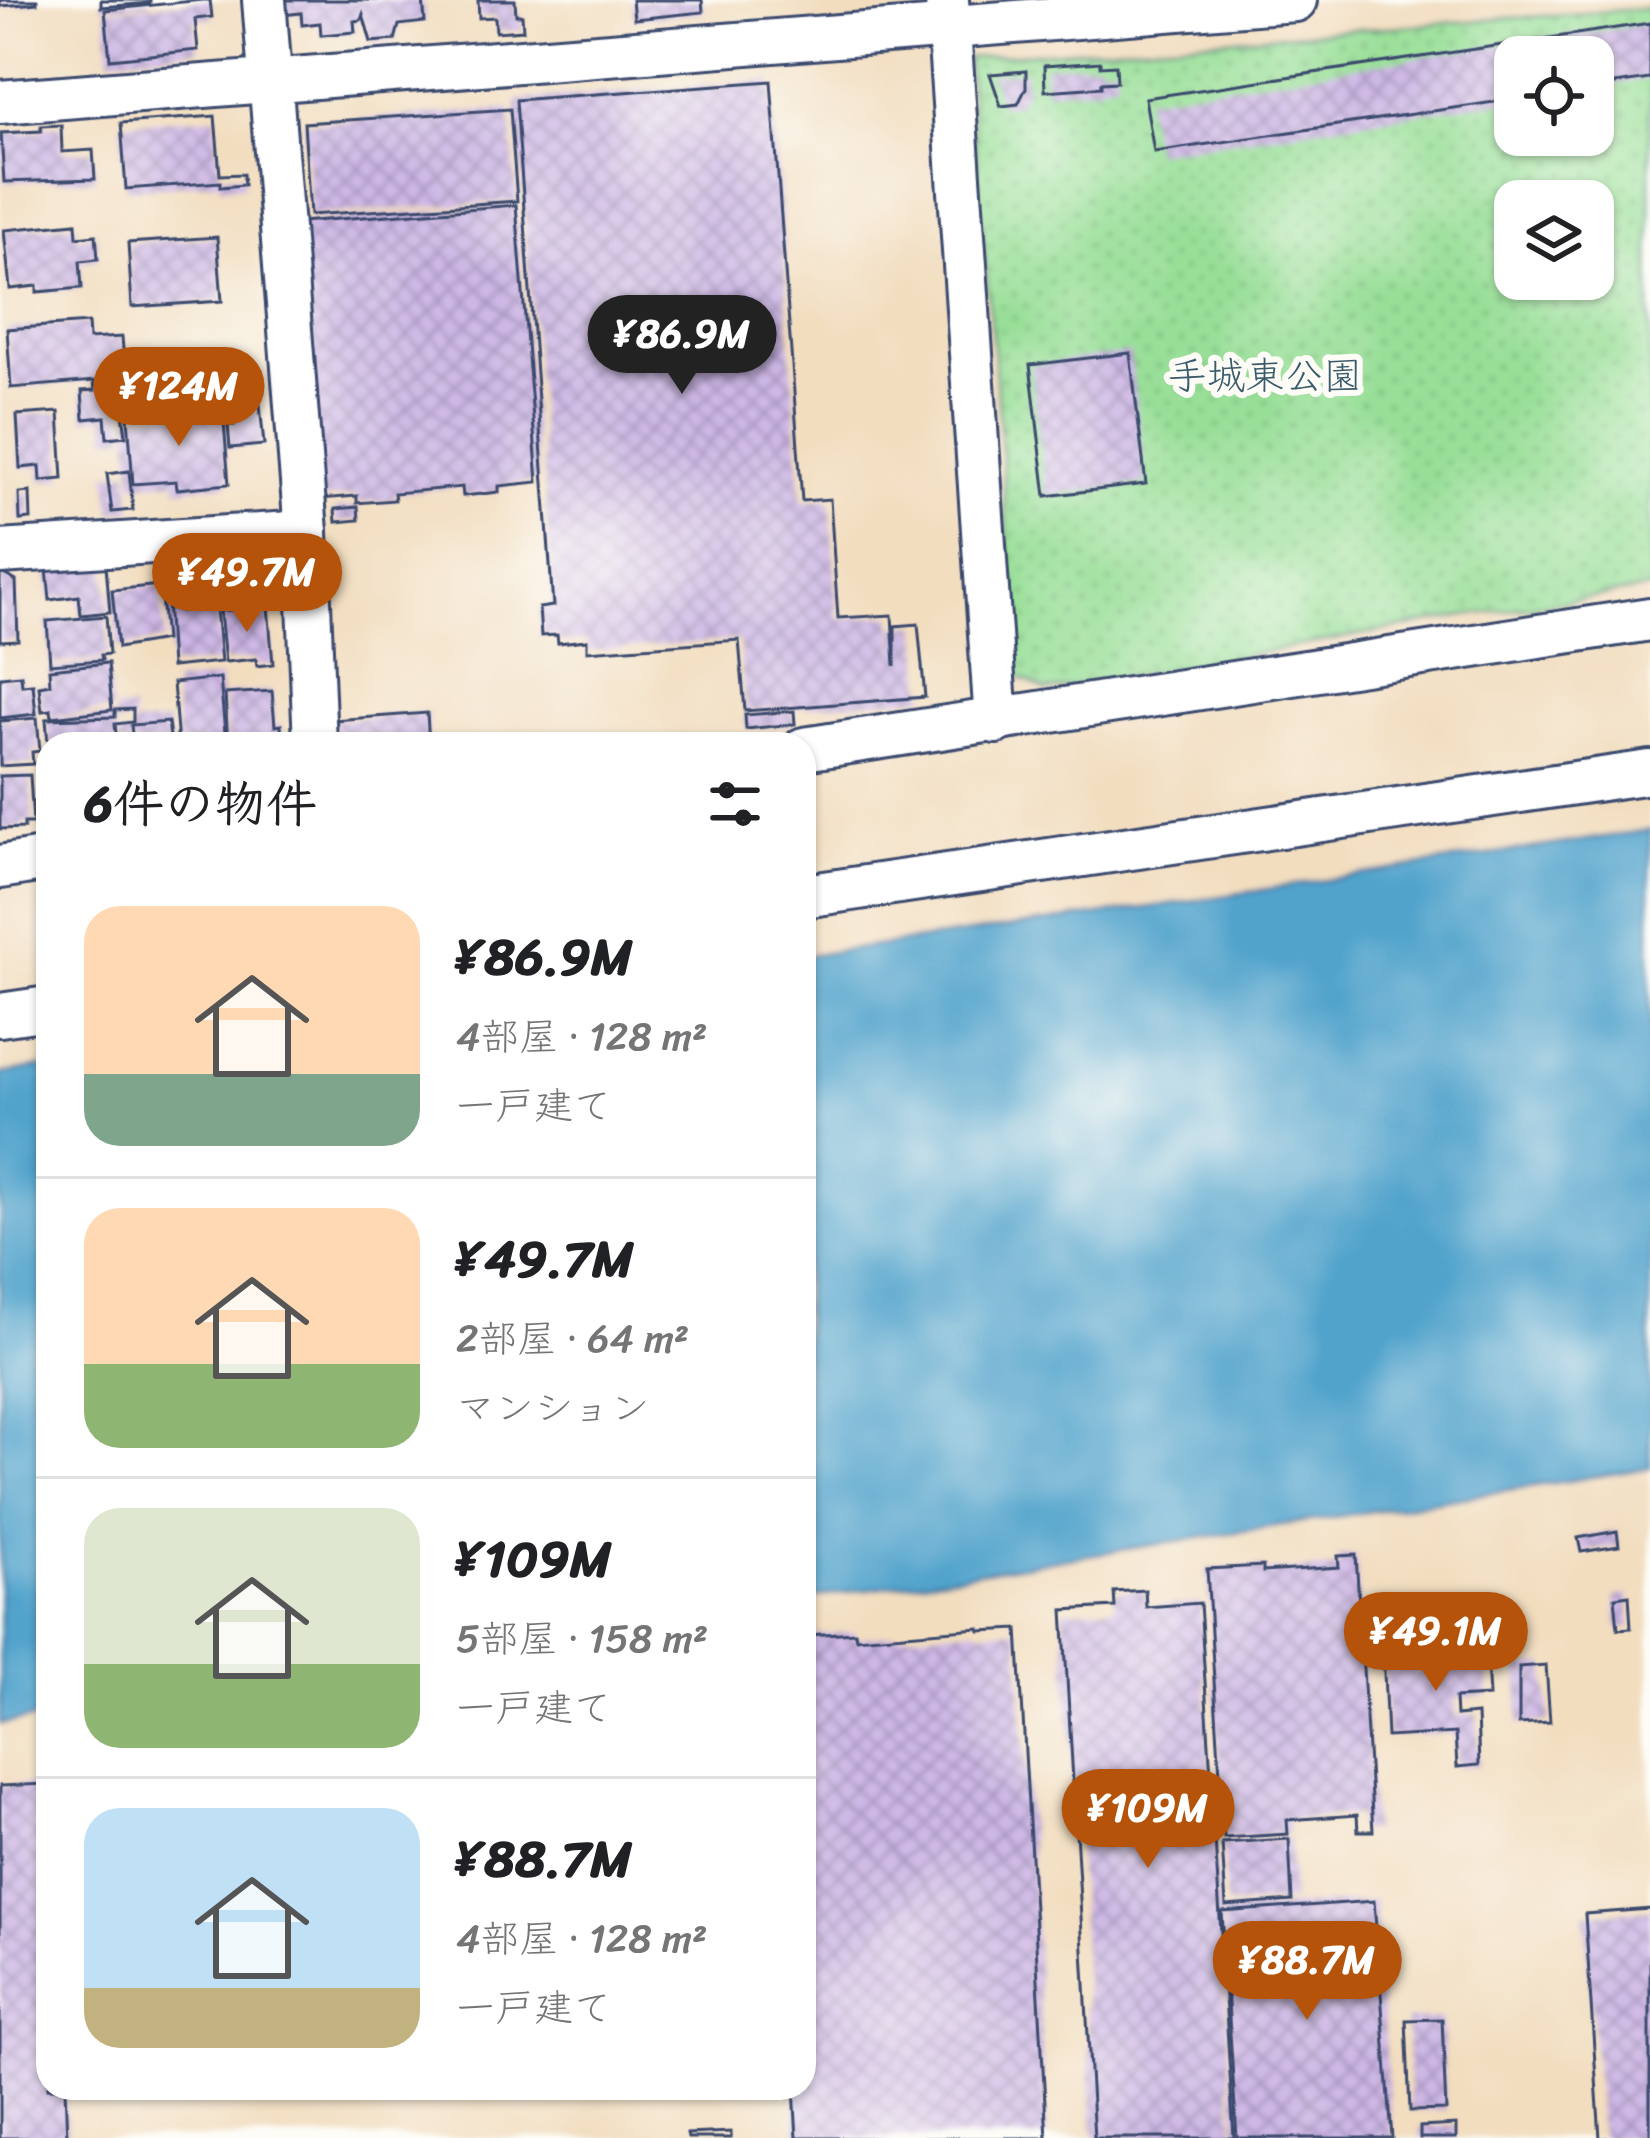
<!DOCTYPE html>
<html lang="ja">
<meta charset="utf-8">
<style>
body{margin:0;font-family:Sriracha,"Klee One",sans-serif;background:#f2f2f2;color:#202124;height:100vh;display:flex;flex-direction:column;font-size:45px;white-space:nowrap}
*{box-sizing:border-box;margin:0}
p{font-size:39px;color:#757577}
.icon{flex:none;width:66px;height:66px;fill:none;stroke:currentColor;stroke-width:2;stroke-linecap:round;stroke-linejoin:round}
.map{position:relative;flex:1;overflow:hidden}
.panel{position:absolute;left:36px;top:732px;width:780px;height:1368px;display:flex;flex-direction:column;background:#fff;border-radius:36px;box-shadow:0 3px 9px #0004}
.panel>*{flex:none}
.tools{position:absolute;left:1494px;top:36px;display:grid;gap:24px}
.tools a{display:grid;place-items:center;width:120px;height:120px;border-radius:24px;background:#fff;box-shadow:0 3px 9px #0004;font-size:60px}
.price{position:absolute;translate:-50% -102px;padding:0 27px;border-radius:42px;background:#b45309;color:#fff;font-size:39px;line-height:78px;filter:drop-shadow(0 3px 6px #0008)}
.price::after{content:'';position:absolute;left:50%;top:72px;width:36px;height:27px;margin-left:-18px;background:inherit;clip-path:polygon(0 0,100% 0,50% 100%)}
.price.selected{background:#222;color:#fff}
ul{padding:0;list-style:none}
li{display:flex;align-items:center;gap:36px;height:300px;padding:0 48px}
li+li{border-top:3px solid #e0e0e0}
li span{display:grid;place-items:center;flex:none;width:336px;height:240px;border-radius:36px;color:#555}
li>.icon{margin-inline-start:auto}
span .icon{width:144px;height:144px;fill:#fffc;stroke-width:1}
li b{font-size:51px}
h2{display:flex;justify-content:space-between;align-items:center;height:144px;padding:0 48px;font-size:51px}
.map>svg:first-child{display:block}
.park{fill:url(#park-dots);stroke:#5a877b;stroke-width:3;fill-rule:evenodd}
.water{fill:#51a3cc;stroke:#366995;stroke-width:3}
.building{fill:url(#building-cross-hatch)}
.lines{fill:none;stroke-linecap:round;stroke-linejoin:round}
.street-casing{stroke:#3b496d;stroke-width:48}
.street{stroke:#fff;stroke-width:42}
.labels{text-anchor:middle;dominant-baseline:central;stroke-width:12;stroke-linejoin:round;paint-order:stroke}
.park-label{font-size:39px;fill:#3a5b6c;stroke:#fdfcf7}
</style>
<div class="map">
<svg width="1650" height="2138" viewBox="0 0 1650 2138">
<defs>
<pattern id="park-dots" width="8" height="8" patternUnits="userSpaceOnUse" patternTransform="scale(3)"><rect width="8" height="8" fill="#99df98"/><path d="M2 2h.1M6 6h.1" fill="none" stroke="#83c085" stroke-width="1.8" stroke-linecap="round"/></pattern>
<pattern id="building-cross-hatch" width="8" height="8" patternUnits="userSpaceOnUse" patternTransform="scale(3)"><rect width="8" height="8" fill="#ceb7e5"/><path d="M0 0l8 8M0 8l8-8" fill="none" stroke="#a695bd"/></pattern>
</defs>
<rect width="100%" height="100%" fill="#fdfcf7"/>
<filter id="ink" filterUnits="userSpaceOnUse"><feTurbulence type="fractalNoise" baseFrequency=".00833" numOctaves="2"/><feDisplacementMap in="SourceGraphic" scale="24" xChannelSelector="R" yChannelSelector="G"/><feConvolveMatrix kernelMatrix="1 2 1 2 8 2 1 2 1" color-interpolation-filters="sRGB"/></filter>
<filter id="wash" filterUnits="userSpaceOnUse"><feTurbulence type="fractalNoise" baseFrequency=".004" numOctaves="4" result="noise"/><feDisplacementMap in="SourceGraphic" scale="48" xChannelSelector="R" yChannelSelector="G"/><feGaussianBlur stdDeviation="2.7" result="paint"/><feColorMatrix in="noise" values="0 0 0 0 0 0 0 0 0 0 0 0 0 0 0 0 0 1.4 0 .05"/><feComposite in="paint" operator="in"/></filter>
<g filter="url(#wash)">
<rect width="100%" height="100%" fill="#f2ddbf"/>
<path class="park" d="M1650 8V589L1465 616 1047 691 1016 675 1000 426 967 58ZM1515 57H1593V135H1515ZM1515 201H1593V279H1515Z"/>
<g class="water">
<path d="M1650 830V1468L804 1599V956L1099 915Z"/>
<path d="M48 1066V1717L0 1724V1074Z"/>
</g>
<g id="blocks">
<g class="building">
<path d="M0 0H37V3L0 6Z"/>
<path d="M101 0H150V3L101 7Z"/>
<path d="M202 0H210L212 17 195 19 198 50 110 59 105 10Z"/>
<path d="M281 0H423L425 22 399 25 395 40 371 42 363 14 361 20 354 21 355 32 321 35 320 23 302 25 301 13 282 15Z"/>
<path d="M478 0H515L516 15H522L523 30 496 32 495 17 479 18Z"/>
<path d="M632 0H702L703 12 634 19Z"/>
<path d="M1650 23V79L1593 87V57H1515V99L1154 152 1145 98Z"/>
<path d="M1100 62V66L1116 65 1117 82 1101 83V87L1045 91 1044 66Z"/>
<path d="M1026 71V88L1018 104 1001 106 990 74Z"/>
<path d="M771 81 802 501 830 499 838 618 892 615 895 666V626L918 624 925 697 745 711 739 640 587 651V640L558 643 557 635 541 636 539 608 553 606 516 100Z"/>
<path d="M510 109 517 201 310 215 304 123Z"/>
<path d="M215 116 220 175 243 174 244 185 220 187V182L126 189 121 123Z"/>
<path d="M61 125 62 152 93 150 95 179 4 182 1 133 41 131V126Z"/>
<path d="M516 205 538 482 499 486V492L463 496 462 487 394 493 395 500 357 503V496L321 499 301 222Z"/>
<path d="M76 223 77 237 96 235 98 259 80 261 82 288 37 292V286L10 289 4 230Z"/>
<path d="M217 237 222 301 132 307 128 243Z"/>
<path d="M88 323 89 339 122 337 127 396 121 397 126 436 107 438 105 417 84 419 82 391 95 390 94 381 11 388 7 329Z"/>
<path d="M1130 353 1146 484 1046 496 1030 365Z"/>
<path d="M260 405 264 445 230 448 228 425H234L232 407Z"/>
<path d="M223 410 229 484 177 489 176 481 133 484 128 417Z"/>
<path d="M59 412 63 479 41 481 40 466 20 468 17 415Z"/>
<path d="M129 471 133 510 112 512 107 474Z"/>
<path d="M30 492 31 519 20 520 19 493Z"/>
<path d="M358 507 359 520 336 522 335 509Z"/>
<path d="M207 557 209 579 215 578 218 605 179 611 216 608 221 662 171 667 165 566Z"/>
<path d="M106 565 110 612 81 615 79 596 50 600 47 569Z"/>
<path d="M0 572 16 581 18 640 0 641Z"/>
<path d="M160 585 165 640 118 648 112 590Z"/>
<path d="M268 606 273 664 257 666 256 659 225 662 220 611Z"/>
<path d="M106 616 109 654 101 655 102 660 50 664 47 621Z"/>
<path d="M108 663 112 710 52 717 51 710 42 711 39 686 50 684 49 669Z"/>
<path d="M21 675 22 685 33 684 36 714 0 718V677Z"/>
<path d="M220 678 226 744H178L173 683Z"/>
<path d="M272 691 275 726 281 725 282 740 228 744 225 694Z"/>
<path d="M133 709V722L115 724 117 744H48L46 719 115 717V710Z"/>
<path d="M794 711 795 724 746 729 745 715Z"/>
<path d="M427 713 429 744H336L334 720Z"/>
<path d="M37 718 40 751 32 752 33 764 0 766V721Z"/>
<path d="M168 722 171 744H119L118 735 132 734 131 725Z"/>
<path d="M30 775 33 823H24V828L0 829V776Z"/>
<path d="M1617 1531 1619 1546 1581 1552 1578 1538Z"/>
<path d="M1356 1555 1373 1831H1358L1357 1815 1287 1820 1288 1834 1224 1838 1207 1569 1263 1566V1572L1339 1567 1338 1556Z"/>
<path d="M1145 1590 1146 1607 1200 1603 1234 2138H1094L1063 1610 1115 1607 1114 1592Z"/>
<path d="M1629 1595 1631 1628 1618 1629 1615 1597Z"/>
<path d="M979 1628 980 1631 1018 1629 1047 2138H797L794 2088H804V1641H810L809 1635 855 1632 856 1638Z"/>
<path d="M1486 1645 1489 1696 1455 1698 1456 1716 1477 1714 1479 1765 1457 1767 1455 1733 1387 1737 1383 1651Z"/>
<path d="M1546 1665 1550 1722 1519 1724V1667Z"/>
<path d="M48 1784V2088H65L67 2138H0V1786Z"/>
<path d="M1289 1839 1292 1901 1226 1906 1222 1843Z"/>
<path d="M1374 1901 1392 2138H1237L1222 1912Z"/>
<path d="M1650 1909V2138H1600L1585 1914Z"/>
<path d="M1442 2019 1446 2110 1410 2111 1406 2020Z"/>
<path d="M1456 2125V2138H1420V2127Z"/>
<path d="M731 2132V2138H688L687 2134Z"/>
</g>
</g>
</g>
<g filter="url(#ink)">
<use href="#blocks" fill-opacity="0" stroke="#3b496d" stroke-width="3"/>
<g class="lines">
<defs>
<g id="street">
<path d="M264 0 306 532 315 744"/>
<path d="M947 0 996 722"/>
<path d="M0 102 1295 0"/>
<path d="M0 552 306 532"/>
<path d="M804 749 1650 619"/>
<path d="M0 867 48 859"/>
<path d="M804 896 1650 772"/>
<path d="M0 1015 48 1008"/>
</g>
</defs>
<use href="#street" class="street-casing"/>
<use href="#street" class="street"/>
</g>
</g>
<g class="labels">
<g class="park-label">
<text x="1265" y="375">手城東公園</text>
</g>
</g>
</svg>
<div class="tools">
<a><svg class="icon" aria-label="locate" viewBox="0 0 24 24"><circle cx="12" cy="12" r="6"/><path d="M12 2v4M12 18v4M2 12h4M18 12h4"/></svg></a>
<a><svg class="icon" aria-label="layers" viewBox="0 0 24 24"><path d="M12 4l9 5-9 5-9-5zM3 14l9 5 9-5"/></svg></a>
</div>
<b class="price selected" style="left:682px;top:397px">¥86.9M</b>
<b class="price" style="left:179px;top:449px">¥124M</b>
<b class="price" style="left:247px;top:635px">¥49.7M</b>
<b class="price" style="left:1436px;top:1694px">¥49.1M</b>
<b class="price" style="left:1148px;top:1871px">¥109M</b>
<b class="price" style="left:1307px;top:2023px">¥88.7M</b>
<section class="panel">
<h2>6件の物件<svg class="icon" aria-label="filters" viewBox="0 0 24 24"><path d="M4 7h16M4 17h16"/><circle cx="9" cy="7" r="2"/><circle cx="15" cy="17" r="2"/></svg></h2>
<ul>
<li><span style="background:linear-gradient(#ffd9b3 70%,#7fa58c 0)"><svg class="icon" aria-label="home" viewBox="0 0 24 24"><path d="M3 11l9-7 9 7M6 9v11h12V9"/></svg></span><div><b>¥86.9M</b><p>4部屋 · 128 m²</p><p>一戸建て</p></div></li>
<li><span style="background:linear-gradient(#ffd9b3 65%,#8fb573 0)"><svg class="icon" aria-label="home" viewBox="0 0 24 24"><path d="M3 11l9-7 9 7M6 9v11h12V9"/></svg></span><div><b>¥49.7M</b><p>2部屋 · 64 m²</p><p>マンション</p></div></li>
<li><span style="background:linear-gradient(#dfe7d0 65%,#8fb573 0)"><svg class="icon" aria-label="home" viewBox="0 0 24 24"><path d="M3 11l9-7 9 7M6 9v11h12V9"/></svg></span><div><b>¥109M</b><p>5部屋 · 158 m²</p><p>一戸建て</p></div></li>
<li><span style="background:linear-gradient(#bfe0f5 75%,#c2b280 0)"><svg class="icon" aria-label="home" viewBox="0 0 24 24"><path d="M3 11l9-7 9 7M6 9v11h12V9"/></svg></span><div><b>¥88.7M</b><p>4部屋 · 128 m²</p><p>一戸建て</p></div></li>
</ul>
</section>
</div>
